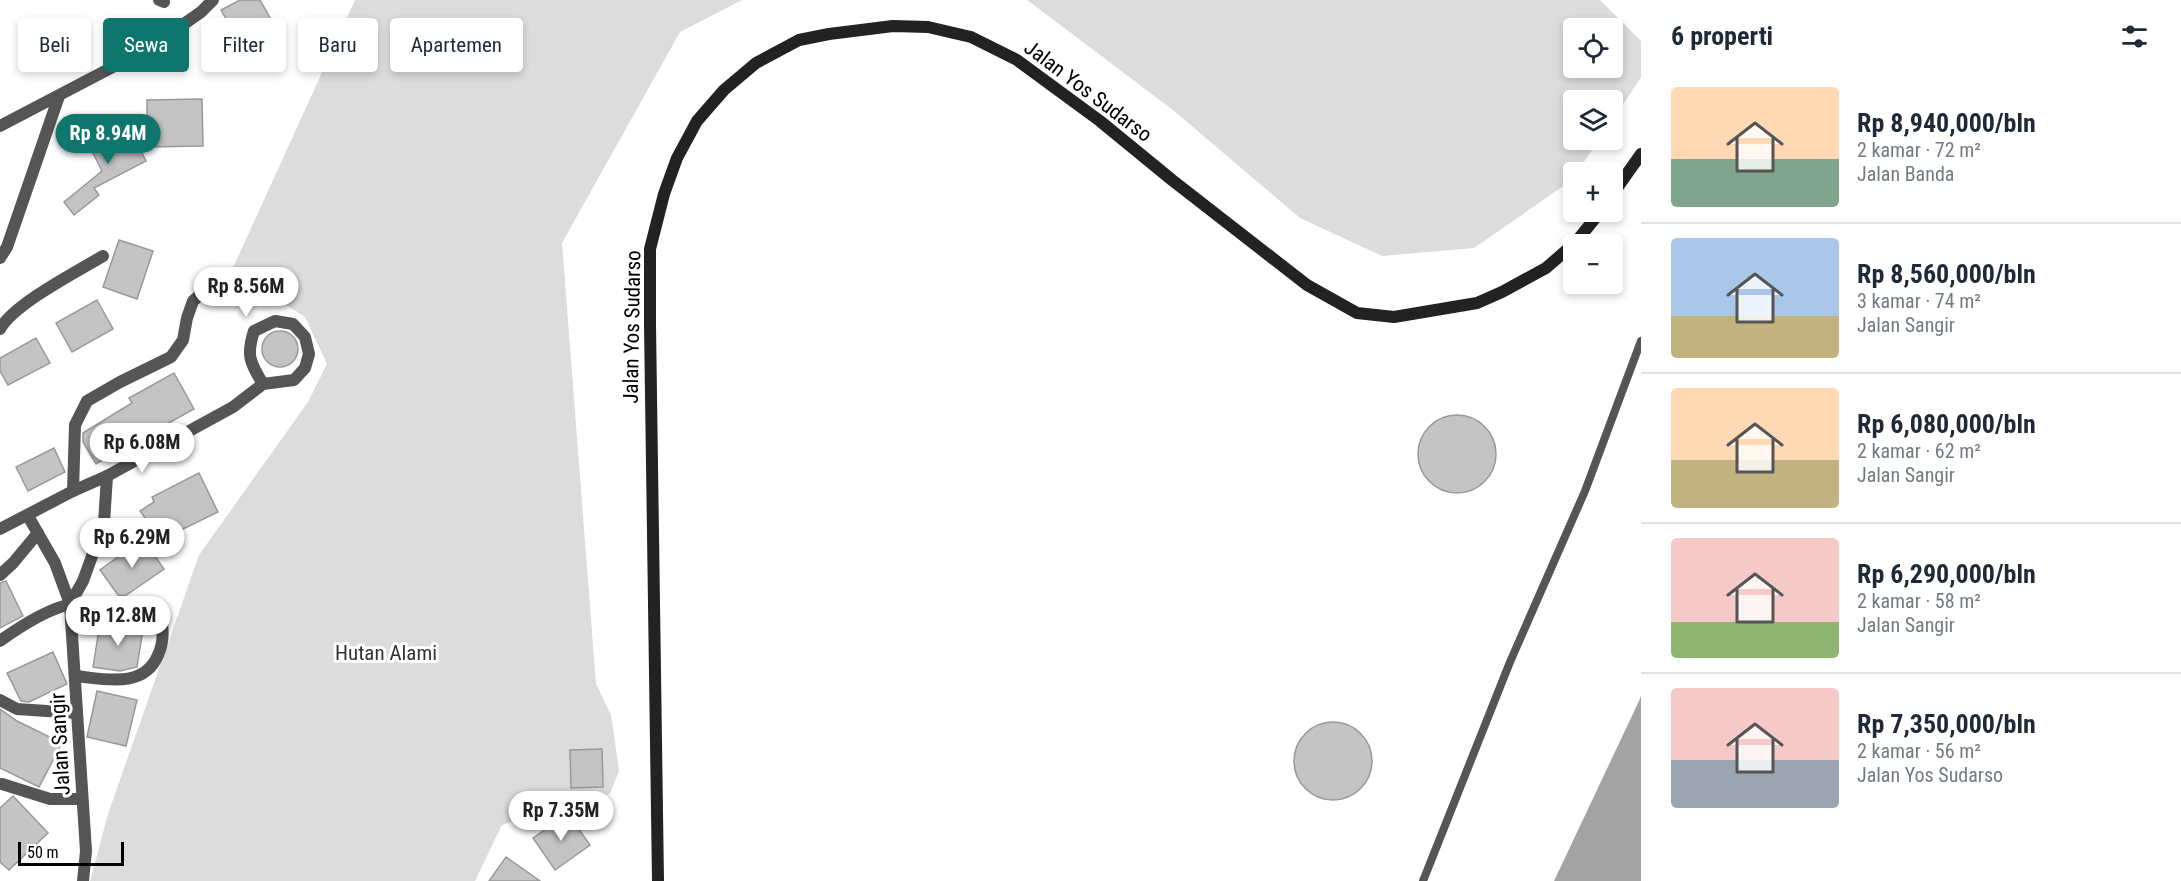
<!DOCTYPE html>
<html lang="id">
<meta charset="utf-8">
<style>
body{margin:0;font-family:"Roboto Condensed",sans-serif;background:#f6f6f7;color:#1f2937;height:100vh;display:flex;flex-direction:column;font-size:22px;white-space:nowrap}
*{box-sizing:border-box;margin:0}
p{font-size:20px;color:#747a83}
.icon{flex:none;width:33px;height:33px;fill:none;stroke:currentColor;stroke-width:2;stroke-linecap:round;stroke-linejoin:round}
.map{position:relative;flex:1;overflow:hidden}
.panel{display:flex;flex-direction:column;background:#fff;width:540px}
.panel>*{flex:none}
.banner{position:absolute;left:18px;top:18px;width:570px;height:54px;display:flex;gap:12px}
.buttons{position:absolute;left:1563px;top:18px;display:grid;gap:12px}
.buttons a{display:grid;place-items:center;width:60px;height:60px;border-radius:6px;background:#fff;box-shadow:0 3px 9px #0003;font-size:30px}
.scale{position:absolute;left:18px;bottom:15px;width:106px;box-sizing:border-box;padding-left:6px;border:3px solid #000;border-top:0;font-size:16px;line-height:21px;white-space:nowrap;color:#000;-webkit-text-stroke:4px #fff;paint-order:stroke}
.price{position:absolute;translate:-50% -51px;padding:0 14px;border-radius:21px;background:#fff;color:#222;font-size:20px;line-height:39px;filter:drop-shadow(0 2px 3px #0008)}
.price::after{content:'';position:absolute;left:50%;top:36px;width:18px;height:14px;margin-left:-9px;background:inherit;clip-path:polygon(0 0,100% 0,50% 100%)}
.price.current{background:#0f766e;color:#fff}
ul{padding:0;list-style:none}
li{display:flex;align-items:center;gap:18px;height:150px;padding:0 30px}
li+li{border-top:2px solid #e0e1e3}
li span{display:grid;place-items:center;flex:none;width:168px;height:120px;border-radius:6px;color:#555}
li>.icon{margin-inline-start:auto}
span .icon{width:72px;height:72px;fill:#fffc;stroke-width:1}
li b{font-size:26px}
h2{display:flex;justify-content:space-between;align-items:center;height:72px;padding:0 30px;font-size:26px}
.chip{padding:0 21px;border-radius:6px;background:#fff;box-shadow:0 3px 9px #0003;font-size:21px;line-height:54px}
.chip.current{background:#0f766e;color:#fff}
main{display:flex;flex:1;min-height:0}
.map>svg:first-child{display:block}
.green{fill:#dcdcdc;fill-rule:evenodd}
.water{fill:#a3a3a3}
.building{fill:#c4c4c4;stroke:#999;stroke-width:1.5}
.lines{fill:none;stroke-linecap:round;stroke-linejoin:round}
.lane{stroke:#555;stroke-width:8}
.street{stroke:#555;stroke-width:12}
.secondary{stroke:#222;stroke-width:12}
.labels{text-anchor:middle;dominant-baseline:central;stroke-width:6;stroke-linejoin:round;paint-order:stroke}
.street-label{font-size:21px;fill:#000;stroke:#fff}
.park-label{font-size:21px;fill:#333;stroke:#fff}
</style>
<main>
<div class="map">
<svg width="1641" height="881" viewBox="0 0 1641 881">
<rect width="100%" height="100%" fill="#fff"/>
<g class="green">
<path d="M355 0H742L680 32 562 243 596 684 611 715 615 742 619 771 610 794 534 814 502 825 475 881H90L108 814 199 555 308 402 327 364 305 317 232 270Z"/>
<path d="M1027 0H1600L1641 41V77L1613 120 1612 100H1574V140H1599L1577 172H1574L1572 180 1474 248 1382 256 1300 218 1173 110ZM1574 28H1612V68H1574Z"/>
</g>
<path class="water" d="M1641 696V881H1554L1639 701Z"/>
<g class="building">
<path d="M240 0H260L273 23 239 42 221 10Z"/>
<path d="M202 99 203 146 147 147V100Z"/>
<path d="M127 125 146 161 94 188 99 195 74 215 64 202 102 171 89 145Z"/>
<path d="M119 240 153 251 137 299 103 287Z"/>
<path d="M97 300 113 329 72 352 56 323Z"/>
<circle cx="280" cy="349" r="18"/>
<path d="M36 338 50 363 8 385 0 371V358Z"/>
<path d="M174 373 194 409 149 434 148 432 96 464 83 442V433L132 403 129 398Z"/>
<circle cx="1457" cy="454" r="39"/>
<path d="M54 448 65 472 28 491 16 467Z"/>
<path d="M199 473 218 512 171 535 164 521 153 529 140 511 154 502 152 497Z"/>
<path d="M143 539 164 569 125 596 118 595 100 570Z"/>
<path d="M6 581 23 616 0 628V583Z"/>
<path d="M100 623 143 629 137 667 120 671 93 667Z"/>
<path d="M53 652 67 684 29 702 21 701 7 673Z"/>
<path d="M97 691 137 700 126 746 87 737Z"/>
<path d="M0 709 17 721 62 743 39 787 0 768Z"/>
<circle cx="1333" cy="761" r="39"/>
<path d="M602 749 603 787 571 788 570 750Z"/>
<path d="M13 796 48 833 9 870 0 862V808Z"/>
<path d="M568 814 590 845 555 870 533 838Z"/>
<path d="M506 857 540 881H489Z"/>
</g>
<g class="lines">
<path class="lane" d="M1423 881 1510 662 1585 491 1641 341"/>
<g class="street">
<path d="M159 0 164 2"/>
<path d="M0 126 151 47 201 12 213 0"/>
<path d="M0 258 7 247 59 96"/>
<path d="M0 329C14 304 76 272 103 256"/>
<path d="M73 491 75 425 87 401 120 382 171 357 183 340 187 318 193 301 218 279"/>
<path d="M28 516 55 563 70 604 86 851 83 881"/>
<path d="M0 529 73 491 107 476 233 407 263 384 294 380 305 368 309 354 305 337 293 324 275 321 254 331C246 355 250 363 263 384"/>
<path d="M0 575 13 563 38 533"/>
<path d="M70 604 83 581 104 523 107 476"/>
<path d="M0 641C18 628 48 609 71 604 93 600 145 602 161 619 164 630 163 645 158 655 144 689 105 679 76 676"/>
<path d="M0 700 17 709 77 713"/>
<path d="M2 784 50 799H82"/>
</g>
<g class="secondary">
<path d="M1612 195 1641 154"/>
<path d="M658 881 650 325V249L664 194 677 158 697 121 724 90 756 63 799 40 829 34 893 26 928 27 971 37 1017 60 1100 121 1172 180 1307 285 1357 313 1394 317 1477 303 1502 292 1546 268 1576 242 1600 212"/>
</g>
</g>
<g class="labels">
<g class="street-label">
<text transform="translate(1088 91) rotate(37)">Jalan Yos Sudarso</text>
<text transform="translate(632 327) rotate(-89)">Jalan Yos Sudarso</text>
<text transform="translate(60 744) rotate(-93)">Jalan Sangir</text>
</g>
<g class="park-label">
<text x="386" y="653">Hutan Alami</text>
</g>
</g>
</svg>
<div class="buttons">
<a><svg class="icon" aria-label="locate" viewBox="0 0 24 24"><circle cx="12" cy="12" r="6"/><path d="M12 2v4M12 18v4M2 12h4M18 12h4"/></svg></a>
<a><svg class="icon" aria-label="layers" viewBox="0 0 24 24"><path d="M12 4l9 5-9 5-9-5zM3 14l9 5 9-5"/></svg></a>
<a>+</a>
<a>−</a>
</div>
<div class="scale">50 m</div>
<b class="price current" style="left:108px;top:165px">Rp 8.94M</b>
<b class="price" style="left:246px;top:318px">Rp 8.56M</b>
<b class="price" style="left:142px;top:474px">Rp 6.08M</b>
<b class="price" style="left:132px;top:569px">Rp 6.29M</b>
<b class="price" style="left:118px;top:647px">Rp 12.8M</b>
<b class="price" style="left:561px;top:842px">Rp 7.35M</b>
<div class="banner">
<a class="chip">Beli</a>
<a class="chip current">Sewa</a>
<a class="chip">Filter</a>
<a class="chip">Baru</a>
<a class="chip">Apartemen</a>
</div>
</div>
<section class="panel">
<h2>6 properti<svg class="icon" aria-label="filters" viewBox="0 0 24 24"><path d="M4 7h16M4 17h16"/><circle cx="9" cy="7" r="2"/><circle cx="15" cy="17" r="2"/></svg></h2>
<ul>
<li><span style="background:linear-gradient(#ffd9b3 60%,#7fa58c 0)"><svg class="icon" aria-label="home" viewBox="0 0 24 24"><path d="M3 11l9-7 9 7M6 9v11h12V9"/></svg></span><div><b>Rp 8,940,000/bln</b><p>2 kamar · 72 m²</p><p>Jalan Banda</p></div></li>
<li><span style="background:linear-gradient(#a9c7e8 65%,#c2b280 0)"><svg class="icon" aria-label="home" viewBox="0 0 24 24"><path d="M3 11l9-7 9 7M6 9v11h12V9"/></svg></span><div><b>Rp 8,560,000/bln</b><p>3 kamar · 74 m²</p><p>Jalan Sangir</p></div></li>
<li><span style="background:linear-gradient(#ffd9b3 60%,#c2b280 0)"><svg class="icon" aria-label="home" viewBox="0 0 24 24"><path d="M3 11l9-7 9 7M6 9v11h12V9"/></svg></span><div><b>Rp 6,080,000/bln</b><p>2 kamar · 62 m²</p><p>Jalan Sangir</p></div></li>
<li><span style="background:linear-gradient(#f6c9c9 70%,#8fb573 0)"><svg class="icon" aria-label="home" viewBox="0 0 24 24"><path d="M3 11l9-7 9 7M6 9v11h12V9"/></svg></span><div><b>Rp 6,290,000/bln</b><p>2 kamar · 58 m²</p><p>Jalan Sangir</p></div></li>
<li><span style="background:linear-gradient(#f6c9c9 60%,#9aa5b1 0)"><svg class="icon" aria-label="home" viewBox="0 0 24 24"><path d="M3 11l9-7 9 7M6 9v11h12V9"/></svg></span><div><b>Rp 7,350,000/bln</b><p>2 kamar · 56 m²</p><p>Jalan Yos Sudarso</p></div></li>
</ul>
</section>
</main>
